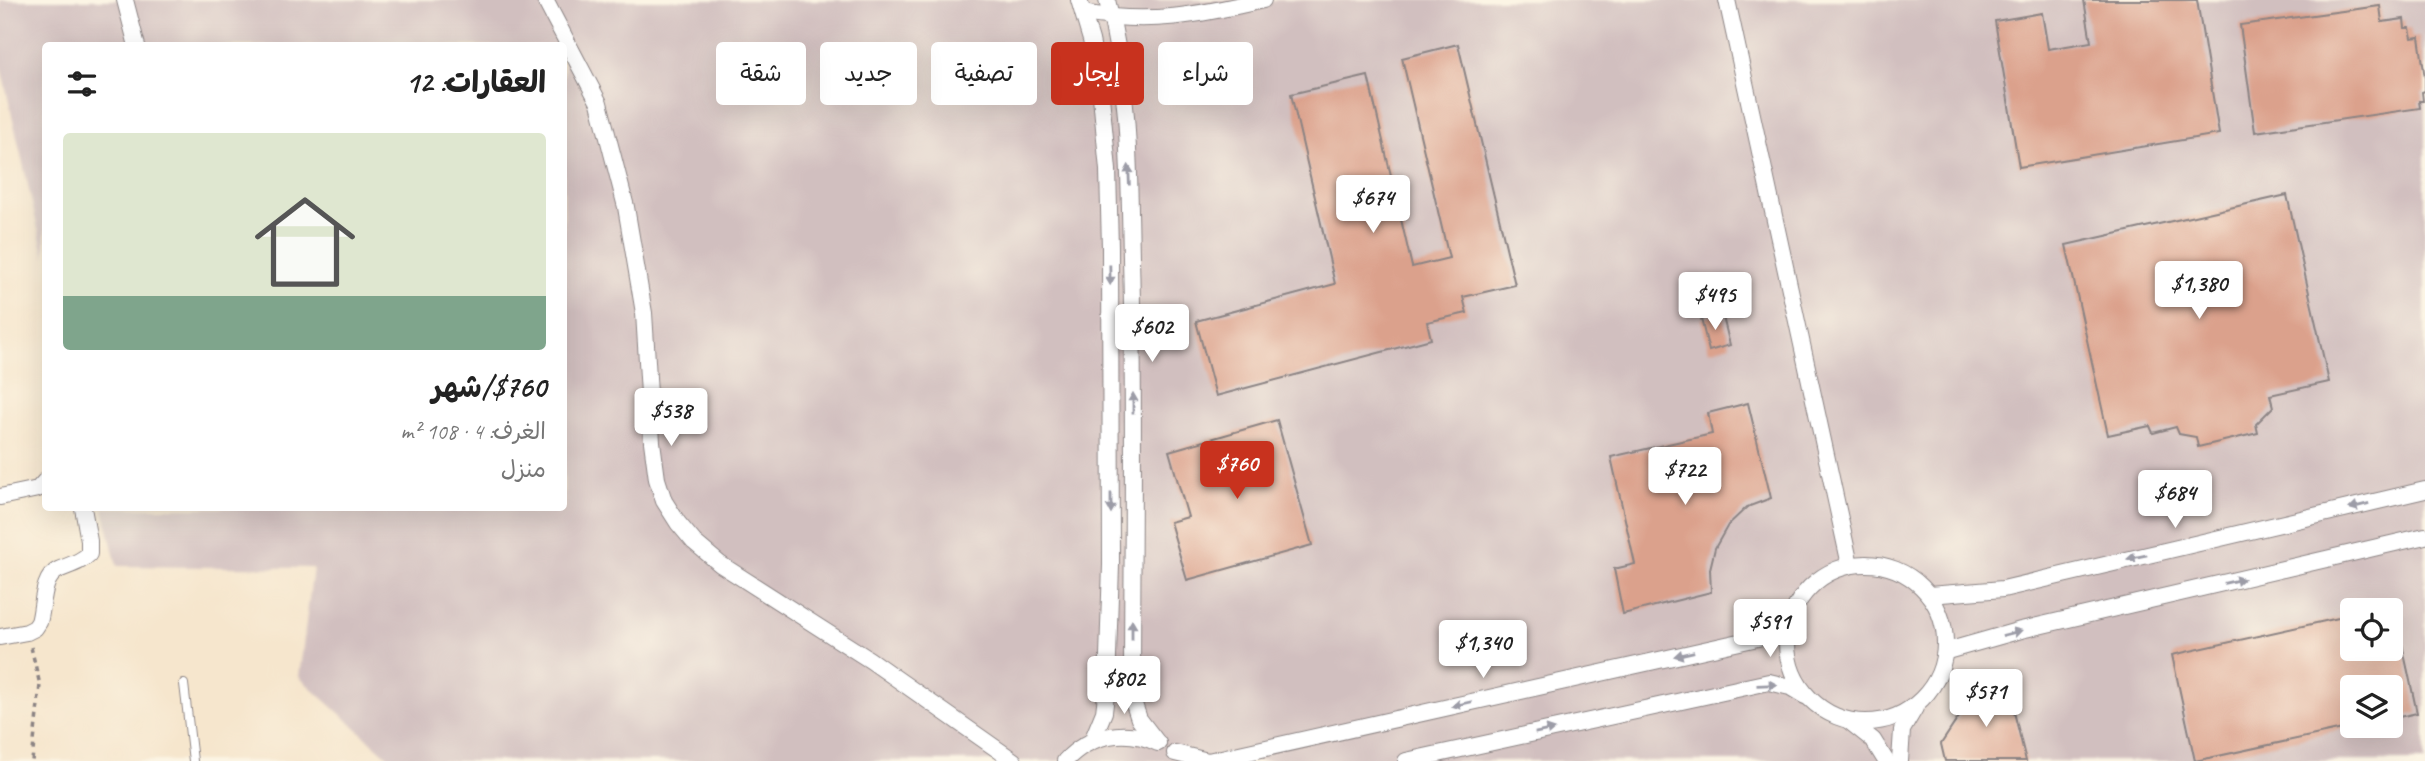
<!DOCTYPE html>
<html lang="ar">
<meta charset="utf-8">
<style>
body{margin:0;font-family:Caveat,"Playpen Sans Arabic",sans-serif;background:#f2f2f2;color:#222;direction:rtl;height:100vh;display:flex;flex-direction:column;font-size:26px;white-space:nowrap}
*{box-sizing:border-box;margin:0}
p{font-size:23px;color:#767676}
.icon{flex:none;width:38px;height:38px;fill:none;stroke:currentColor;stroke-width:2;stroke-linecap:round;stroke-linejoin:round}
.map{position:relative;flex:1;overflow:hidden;direction:ltr}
.drawer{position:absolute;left:42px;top:42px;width:525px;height:469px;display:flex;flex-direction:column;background:#fff;border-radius:7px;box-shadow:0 7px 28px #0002;direction:rtl}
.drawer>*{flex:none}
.guide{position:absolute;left:588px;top:42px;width:665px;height:63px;direction:rtl;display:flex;gap:14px}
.controls{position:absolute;left:2340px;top:598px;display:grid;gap:14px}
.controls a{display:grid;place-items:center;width:63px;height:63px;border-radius:7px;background:#fff;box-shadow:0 7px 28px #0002;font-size:35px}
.price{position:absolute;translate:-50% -60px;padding:0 16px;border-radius:7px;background:#fff;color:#222;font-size:23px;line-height:46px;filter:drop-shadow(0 2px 4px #0008)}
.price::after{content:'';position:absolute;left:50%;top:42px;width:21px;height:16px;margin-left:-10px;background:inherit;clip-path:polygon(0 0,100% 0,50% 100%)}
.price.on{background:#c8321e;color:#fff}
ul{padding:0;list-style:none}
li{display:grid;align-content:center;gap:14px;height:371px;padding:0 21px}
li span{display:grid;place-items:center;height:217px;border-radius:7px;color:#555}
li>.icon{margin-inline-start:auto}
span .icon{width:126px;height:126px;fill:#fffc;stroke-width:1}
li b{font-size:30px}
h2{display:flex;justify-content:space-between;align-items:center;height:84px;padding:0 21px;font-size:30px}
.pill{padding:0 24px;border-radius:7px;background:#fff;box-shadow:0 7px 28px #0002;font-size:24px;line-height:63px}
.pill.on{background:#c8321e;color:#fff}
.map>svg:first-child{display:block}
.industrial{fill:#d1bfbf;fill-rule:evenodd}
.building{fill:#dba18c}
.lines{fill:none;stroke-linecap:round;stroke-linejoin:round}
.service-casing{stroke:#8c8484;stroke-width:10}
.minor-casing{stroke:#8c8484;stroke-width:18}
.path{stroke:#8c8484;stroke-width:3.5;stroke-dasharray:5 5;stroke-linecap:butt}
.service{stroke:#fff;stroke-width:8}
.minor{stroke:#fff;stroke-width:16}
.oneway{fill:#9c9ca7}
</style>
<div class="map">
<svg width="2425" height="761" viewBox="0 0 2425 761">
<rect width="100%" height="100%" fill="#fcf5e5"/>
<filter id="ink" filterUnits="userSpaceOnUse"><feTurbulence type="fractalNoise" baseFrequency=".0143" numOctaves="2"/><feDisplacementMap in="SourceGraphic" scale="14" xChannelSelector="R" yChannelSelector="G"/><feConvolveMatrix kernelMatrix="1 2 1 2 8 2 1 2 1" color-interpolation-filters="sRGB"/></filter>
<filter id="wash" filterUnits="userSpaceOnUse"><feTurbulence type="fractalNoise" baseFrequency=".00686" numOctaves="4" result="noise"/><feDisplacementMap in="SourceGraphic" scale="28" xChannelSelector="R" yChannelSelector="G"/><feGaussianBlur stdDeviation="1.57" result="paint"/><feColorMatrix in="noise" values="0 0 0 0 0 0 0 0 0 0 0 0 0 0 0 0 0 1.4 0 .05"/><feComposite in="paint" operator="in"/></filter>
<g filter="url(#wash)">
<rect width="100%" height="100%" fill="#f6e6cd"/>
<path class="industrial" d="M0 0H2425V761H393L299 677 313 568 117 566 103 508H564V46H46L45 259 0 63ZM2352 611H2390V649H2352ZM2352 688H2390V726H2352Z"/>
<g id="blocks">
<g class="building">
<path d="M2084 0H2197L2219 134 2019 167 1995 21 2042 13 2048 49 2091 42Z"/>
<path d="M2380 6 2382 22 2404 19 2405 28H2410L2412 38 2419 37 2425 78V91L2422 92 2423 101H2419L2420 108 2255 132 2240 25Z"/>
<path d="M1458 44 1515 285 1463 297 1467 313 1427 322 1431 339 1216 396 1196 321 1335 284 1291 94 1368 76 1412 267 1449 258 1402 58Z"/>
<path d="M2287 195 2329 382 2270 395 2273 407 2256 424 2258 433 2198 447 2196 437 2179 434 2176 427 2153 433 2150 426 2108 435 2066 245Z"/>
<path d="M1722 313 1730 345 1709 351 1701 319Z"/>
<path d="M1748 403 1771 498 1747 507 1728 525 1715 548 1710 569 1711 592 1623 614 1614 569 1635 564 1611 457 1712 434 1708 413Z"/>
<path d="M1277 420 1312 545 1187 580 1170 522 1188 517 1169 451Z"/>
<path d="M2352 615V649H2390V622L2397 621 2417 713 2390 719V688H2352V727L2195 761 2172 655Z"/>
<path d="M2006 679 2026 761H1945L1941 744 1980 685Z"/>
</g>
</g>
</g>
<g filter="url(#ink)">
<use href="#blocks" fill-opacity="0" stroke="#8c8484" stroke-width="2"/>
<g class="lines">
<defs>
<path id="service" d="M184 684 193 761"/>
<g id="minor">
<path d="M125 0 137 46"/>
<path d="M545 0 599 103 626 207 644 313 652 442 657 479 664 501 678 523 694 542 720 564 870 660 1014 761"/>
<path d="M1079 0 1091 40 1100 86 1108 170 1110 248 1111 565 1107 687 1104 712 1092 741"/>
<path d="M1107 0C1130 88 1129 168 1131 258 1135 404 1132 551 1132 698L1139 719 1156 741"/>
<path d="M1727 0 1850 565"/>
<path d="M1083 13C1150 25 1199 15 1263 0"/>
<path d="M0 497 38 489 46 480"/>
<circle cx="1866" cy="643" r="79"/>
<path d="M1929 595 2003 589 2425 490"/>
<path d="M0 637 27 632 35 628 39 622C44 606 41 579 58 570 69 565 80 563 89 554V541L83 508"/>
<path d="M1947 651 2021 630 2425 536"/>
<path d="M1849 721 1873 740 1886 761"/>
<path d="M1175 753 1208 761 1762 637 1792 614"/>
<path d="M1065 761C1089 735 1125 727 1158 743"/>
<path d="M1406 761 1769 682 1790 687 1805 696"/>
<path d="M1900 761 1902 730 1915 708"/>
</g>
</defs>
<use href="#service" class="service-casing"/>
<use href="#minor" class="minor-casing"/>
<path class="path" d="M31 647 40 685 32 761"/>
<use href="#service" class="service"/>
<use href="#minor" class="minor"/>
</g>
<defs><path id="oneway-solid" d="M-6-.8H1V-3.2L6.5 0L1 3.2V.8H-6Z" transform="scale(1.75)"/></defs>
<g class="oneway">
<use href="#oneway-solid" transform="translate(1129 175) rotate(-92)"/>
<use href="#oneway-solid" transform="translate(1110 275) rotate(89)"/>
<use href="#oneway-solid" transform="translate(1133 403) rotate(-90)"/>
<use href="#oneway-solid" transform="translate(1111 503) rotate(90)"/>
<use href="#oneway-solid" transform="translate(2359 506) rotate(166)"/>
<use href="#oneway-solid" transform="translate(2137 557) rotate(168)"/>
<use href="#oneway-solid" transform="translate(2234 581) rotate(-13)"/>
<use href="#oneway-solid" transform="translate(1132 630) rotate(-90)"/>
<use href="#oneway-solid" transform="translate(2012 633) rotate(-15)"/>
<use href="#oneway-solid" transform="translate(1684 654) rotate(167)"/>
<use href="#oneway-solid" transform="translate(1767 685) rotate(-2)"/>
<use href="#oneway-solid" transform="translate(1462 704) rotate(167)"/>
<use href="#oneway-solid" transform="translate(1545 731) rotate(-12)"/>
</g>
</g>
</svg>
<div class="controls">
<a><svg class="icon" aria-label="locate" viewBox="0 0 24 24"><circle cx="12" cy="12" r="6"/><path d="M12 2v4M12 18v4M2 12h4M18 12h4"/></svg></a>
<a><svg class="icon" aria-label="layers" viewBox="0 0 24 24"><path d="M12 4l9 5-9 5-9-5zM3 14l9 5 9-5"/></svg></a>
</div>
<b class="price" style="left:1373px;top:235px">$674</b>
<b class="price" style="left:2199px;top:321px">$1,380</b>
<b class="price" style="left:1715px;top:332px">$495</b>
<b class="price" style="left:1152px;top:364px">$602</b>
<b class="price" style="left:671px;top:448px">$538</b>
<b class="price on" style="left:1237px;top:501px">$760</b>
<b class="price" style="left:1685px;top:507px">$722</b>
<b class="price" style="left:2175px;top:530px">$684</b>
<b class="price" style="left:1770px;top:659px">$591</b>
<b class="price" style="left:1483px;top:680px">$1,340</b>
<b class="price" style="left:1124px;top:716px">$802</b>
<b class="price" style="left:1986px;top:729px">$571</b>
<div class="guide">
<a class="pill">شراء</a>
<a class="pill on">إيجار</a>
<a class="pill">تصفية</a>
<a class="pill">جديد</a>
<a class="pill">شقة</a>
</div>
<section class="drawer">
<h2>العقارات: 12<svg class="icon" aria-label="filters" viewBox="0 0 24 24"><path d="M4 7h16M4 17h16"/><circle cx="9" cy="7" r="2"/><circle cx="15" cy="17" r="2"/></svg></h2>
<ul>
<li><span style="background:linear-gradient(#dfe7d0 75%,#7fa58c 0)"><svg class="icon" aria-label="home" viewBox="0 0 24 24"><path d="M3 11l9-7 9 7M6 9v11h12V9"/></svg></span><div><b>$760/شهر</b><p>الغرف: 4 · 108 m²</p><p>منزل</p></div></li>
</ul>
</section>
</div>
